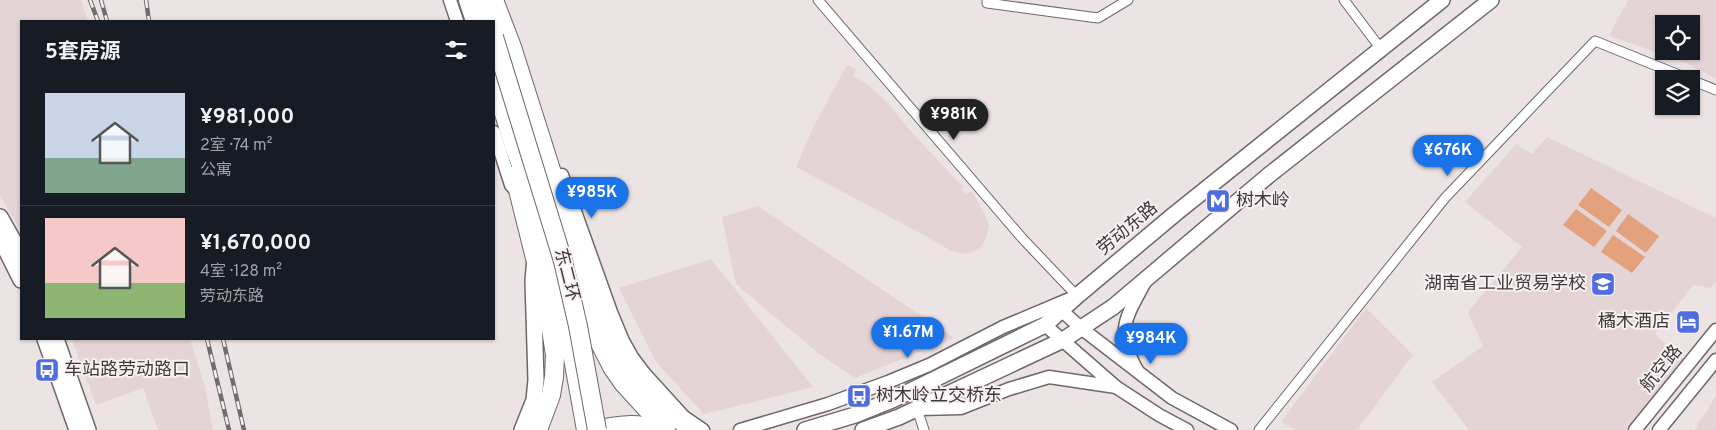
<!DOCTYPE html>
<html lang="zh">
<meta charset="utf-8">
<style>
body{margin:0;font-family:Overpass,"Noto Sans SC",sans-serif;background:#242831;color:#f1f3f6;height:100vh;display:flex;flex-direction:column;font-size:19px;white-space:nowrap}
*{box-sizing:border-box;margin:0}
p{font-size:16px;color:#9ea1a6}
.icon{flex:none;width:28px;height:28px;fill:none;stroke:currentColor;stroke-width:2;stroke-linecap:round;stroke-linejoin:round}
.map{position:relative;flex:1;overflow:hidden}
.side{position:absolute;left:20px;top:20px;width:475px;height:320px;display:flex;flex-direction:column;background:#171b24;border-radius:0px;box-shadow:0 1px 4px #0004}
.side>*{flex:none}
.tools{position:absolute;left:1655px;top:15px;display:grid;gap:10px}
.tools a{display:grid;place-items:center;width:45px;height:45px;border-radius:0px;background:#171b24;box-shadow:0 1px 4px #0004;font-size:25px}
.price{position:absolute;translate:-50% -42px;padding:0 11px;border-radius:18px;background:#1a73e8;color:#fff;font-size:16px;line-height:32px;filter:drop-shadow(0 1px 2px #0008)}
.price::after{content:'';position:absolute;left:50%;top:30px;width:15px;height:11px;margin-left:-8px;background:inherit;clip-path:polygon(0 0,100% 0,50% 100%)}
.price.active{background:#222;color:#fff}
ul{padding:0;list-style:none}
li{display:flex;align-items:center;gap:15px;height:125px;padding:0 25px}
li+li{border-top:1px solid #363941}
li span{display:grid;place-items:center;flex:none;width:140px;height:100px;border-radius:0px;color:#555}
li>.icon{margin-inline-start:auto}
span .icon{width:60px;height:60px;fill:#fffc;stroke-width:1}
li b{font-size:21px}
h2{display:flex;justify-content:space-between;align-items:center;height:60px;padding:0 25px;font-size:21px}
.map>svg:first-child{display:block}
.built{fill:#e5d4d6;fill-rule:evenodd}
.green{fill:#e3a17d}
.lines{fill:none;stroke-linecap:round;stroke-linejoin:round}
.street-casing{stroke:#6f6768;stroke-width:11}
.secondary-casing{stroke:#6f6768;stroke-width:15}
.primary-casing{stroke:#6f6768;stroke-width:18}
.highway-casing{stroke:#6f6768;stroke-width:20}
.street{stroke:#fff;stroke-width:9}
.secondary{stroke:#fff;stroke-width:12}
.primary{stroke:#fff;stroke-width:15}
.highway{stroke:#fff;stroke-width:18}
.rail-casing{stroke:#716c6d;stroke-width:4.5}
.rail{stroke:#f9f0f1;stroke-width:2.5;stroke-dasharray:8;stroke-linecap:butt}
.highway-bridge-casing{stroke:#6f6768;stroke-width:20;stroke-linecap:butt}
.highway-bridge{stroke:#fff;stroke-width:18}
.labels{text-anchor:middle;dominant-baseline:central;stroke-width:4;stroke-linejoin:round;paint-order:stroke}
.poi-label{font-size:18px;fill:#3d393a;stroke:#f9f0f1;text-anchor:start}
.street-label{font-size:18px;fill:#3d393a;stroke:#f9f0f1}
</style>
<div class="map">
<svg width="1716" height="430" viewBox="0 0 1716 430">
<rect width="100%" height="100%" fill="#ece3e4"/>
<g class="built">
<path d="M0 0H81L88 21H21V232L0 195Z"/>
<path d="M1628 0H1716V79L1680 60 1609 36ZM1664 24H1691V51H1664Z"/>
<path d="M847 65 856 69 853 76 865 83 887 102 907 127 957 181 964 186 962 190 966 194 972 191 989 224 987 236 980 248 967 254 951 251 922 234 796 167 813 128Z"/>
<path d="M1547 137 1716 218V282L1711 288 1693 285 1655 334 1665 343V348L1678 357 1685 358 1628 430H1469L1432 382 1483 346 1468 312 1522 247 1465 202 1516 144 1532 154Z"/>
<path d="M758 206 954 338 855 378 818 353 736 284 722 217Z"/>
<path d="M711 259 813 387 704 414 657 363 619 288Z"/>
<path d="M1366 308 1413 355 1357 430H1296L1281 422Z"/>
<path d="M72 339H190L205 387 213 430H158L143 388 96 405Z"/>
<path d="M1716 396V430H1694Z"/>
</g>
<g class="green">
<path d="M1591 188 1622 210 1609 227 1578 205Z"/>
<path d="M1576 209 1607 231 1594 247 1563 225Z"/>
<path d="M1628 214 1659 236 1646 253 1616 231Z"/>
<path d="M1613 235 1645 257 1632 273 1601 252Z"/>
</g>
<g class="lines">
<defs>
<g id="street">
<path d="M818 0 1022 238 1077 296"/>
<path d="M987 0V3L1098 18 1128 0"/>
<path d="M1344 0 1381 49"/>
<path d="M1691 80 1716 90"/>
<path d="M917 409 924 430"/>
<path d="M1259 430 1445 198 1595 41 1689 79"/>
</g>
<g id="secondary">
<path d="M450 0 457 21"/>
<path d="M494 132 511 185 517 192"/>
<path d="M562 175 611 312 623 341 632 357 644 373 684 417 703 430"/>
<path d="M1062 311 1081 328 1172 398 1231 430"/>
<path d="M1045 325 1116 387 1159 415 1187 430"/>
<path d="M1137 370C1114 330 1127 316 1146 280"/>
<path d="M919 409 961 408 1009 389 1049 377 1116 387"/>
<path d="M740 430 828 404 888 382 929 365 1003 327 1072 298"/>
<path d="M1635 430 1716 330"/>
<path d="M1659 430 1716 360"/>
</g>
<g id="primary">
<path d="M0 217 21 254"/>
<path d="M0 238 21 280"/>
<path d="M583 261C592 287 599 316 612 340 630 375 658 405 689 430"/>
<path d="M45 339 77 430"/>
<path d="M56 339 88 430"/>
<path d="M522 430 534 400 536 380 533 281 535 258"/>
<path d="M805 430 855 415 892 400 1045 325 1077 296 1176 213 1442 0"/>
<path d="M863 430 899 417 1063 340 1113 307 1269 175 1491 0"/>
</g>
<g id="highway">
<path d="M468 0 475 21"/>
<path d="M481 0 488 21"/>
<path d="M494 0 512 47 567 220 589 316 595 334 612 367 623 383 666 430"/>
<path d="M494 81 514 146 541 219 556 272 566 320 586 430"/>
<path d="M517 174 519 194 535 258 542 271 555 355 554 377 551 395 538 430"/>
<path d="M596 430C617 425 638 422 658 430"/>
</g>
</defs>
<use href="#street" class="street-casing"/>
<use href="#secondary" class="secondary-casing"/>
<use href="#primary" class="primary-casing"/>
<use href="#highway" class="highway-casing"/>
<use href="#street" class="street"/>
<use href="#secondary" class="secondary"/>
<use href="#primary" class="primary"/>
<use href="#highway" class="highway"/>
<defs>
<g id="rail">
<path d="M90 0 98 21"/>
<path d="M101 0 107 21"/>
<path d="M146 0 149 21"/>
<path d="M207 339 229 430"/>
<path d="M223 339 244 430"/>
</g>
</defs>
<use href="#rail" class="rail-casing"/>
<use href="#rail" class="rail"/>
<defs>
<path id="highway-bridge" d="M494 37 563 261 578 326 597 430"/>
</defs>
<use href="#highway-bridge" class="highway-bridge-casing"/>
<use href="#highway-bridge" class="highway-bridge"/>
</g>
<defs>
<symbol id="metro-square" viewBox="-11 -11 22 22"><rect x="-9" y="-9" width="18" height="18" rx="4" fill="#4e6de1" stroke="#f9f0f1"/><path d="M-5.5 5V-5H-3L0 0L3-5H5.5V5H3V-.5L0 4L-3-.5V5Z" fill="#fff"/></symbol>
<symbol id="school-square" viewBox="-11 -11 22 22"><rect x="-9" y="-9" width="18" height="18" rx="4" fill="#4e6de1" stroke="#f9f0f1"/><path d="M0-5L7-2L0 1L-7-2ZM-4 1L0 2.5L4 1V4Q0 6-4 4Z" fill="#fff"/></symbol>
<symbol id="hotel-square" viewBox="-11 -11 22 22"><rect x="-9" y="-9" width="18" height="18" rx="4" fill="#4e6de1" stroke="#f9f0f1"/><path d="M-6-4.5h1.5V1H6V5H4.5V3h-9V5H-6ZM-4 0a1.8 1.8 0 1 1 3.6 0ZM.5 0V-2.5h3Q6-2.5 6 0Z" fill="#fff"/></symbol>
<symbol id="bus-square" viewBox="-11 -11 22 22"><rect x="-9" y="-9" width="18" height="18" rx="4" fill="#4e6de1" stroke="#f9f0f1"/><path d="M-5-6H5V4H4V6H2V4H-2V6H-4V4H-5ZM-3.5-4V0h7V-4ZM-3.5 1.2v1.5H-2V1.2ZM2 1.2v1.5H3.5V1.2Z" fill="#fff"/></symbol>
</defs>
<g fill-rule="evenodd">
<use href="#metro-square" x="1204" y="187" width="28" height="28"/>
<use href="#school-square" x="1589" y="270" width="28" height="28"/>
<use href="#hotel-square" x="1674" y="308" width="28" height="28"/>
<use href="#bus-square" x="33" y="356" width="28" height="28"/>
<use href="#bus-square" x="845" y="382" width="28" height="28"/>
</g>
<g class="labels">
<g class="poi-label">
<text x="1236" y="201">树木岭</text>
<text x="1586" y="284" text-anchor="end">湖南省工业贸易学校</text>
<text x="1670" y="322" text-anchor="end">橘木酒店</text>
<text x="64" y="370">车站路劳动路口</text>
<text x="876" y="396">树木岭立交桥东</text>
</g>
<g class="street-label">
<text transform="translate(1128 229) rotate(-40)">劳动东路</text>
<text transform="translate(566 275) rotate(76)">东二环</text>
<text transform="translate(1662 369) rotate(-51)">航空路</text>
</g>
</g>
</svg>
<div class="tools">
<a><svg class="icon" aria-label="locate" viewBox="0 0 24 24"><circle cx="12" cy="12" r="6"/><path d="M12 2v4M12 18v4M2 12h4M18 12h4"/></svg></a>
<a><svg class="icon" aria-label="layers" viewBox="0 0 24 24"><path d="M12 4l9 5-9 5-9-5zM3 14l9 5 9-5"/></svg></a>
</div>
<b class="price active" style="left:954px;top:141px">¥981K</b>
<b class="price" style="left:1448px;top:177px">¥676K</b>
<b class="price" style="left:592px;top:219px">¥985K</b>
<b class="price" style="left:908px;top:359px">¥1.67M</b>
<b class="price" style="left:1151px;top:365px">¥984K</b>
<section class="side">
<h2>5套房源<svg class="icon" aria-label="filters" viewBox="0 0 24 24"><path d="M4 7h16M4 17h16"/><circle cx="9" cy="7" r="2"/><circle cx="15" cy="17" r="2"/></svg></h2>
<ul>
<li><span style="background:linear-gradient(#c9d6e8 65%,#7fa58c 0)"><svg class="icon" aria-label="home" viewBox="0 0 24 24"><path d="M3 11l9-7 9 7M6 9v11h12V9"/></svg></span><div><b>¥981,000</b><p>2室 · 74 m²</p><p>公寓</p></div></li>
<li><span style="background:linear-gradient(#f6c9c9 65%,#8fb573 0)"><svg class="icon" aria-label="home" viewBox="0 0 24 24"><path d="M3 11l9-7 9 7M6 9v11h12V9"/></svg></span><div><b>¥1,670,000</b><p>4室 · 128 m²</p><p>劳动东路</p></div></li>
</ul>
</section>
</div>
